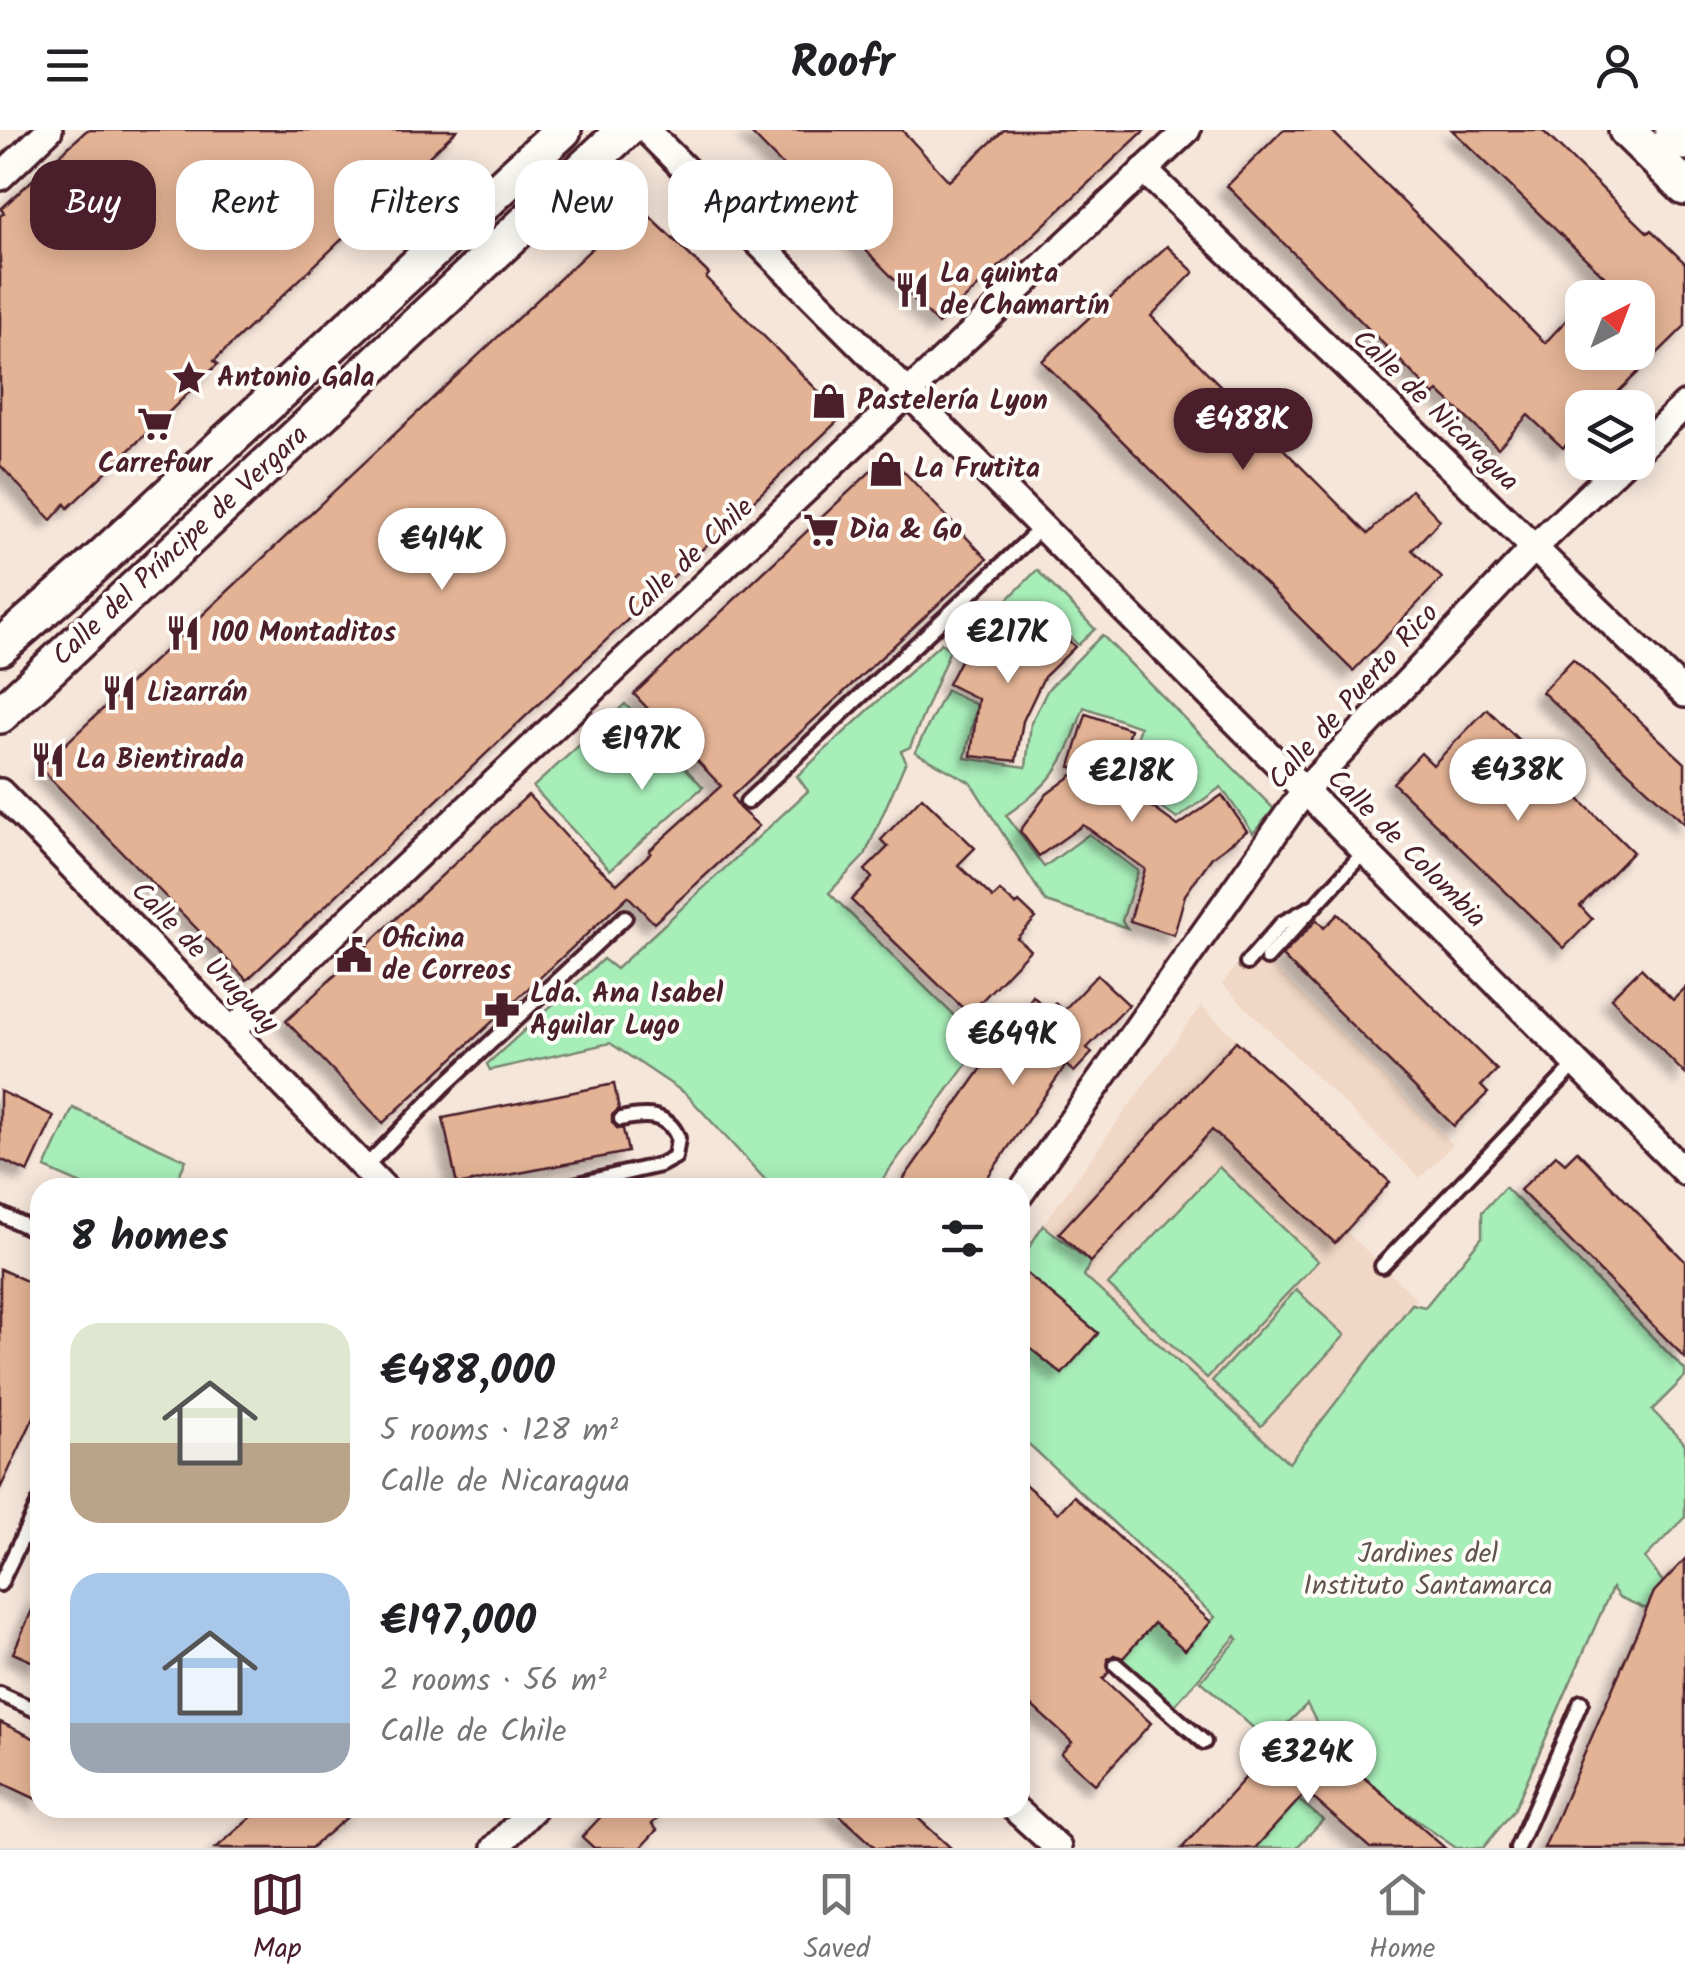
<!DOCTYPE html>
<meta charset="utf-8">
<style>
body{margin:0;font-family:Kalam,sans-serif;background:#f2f2f2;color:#202124;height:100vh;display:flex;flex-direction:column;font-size:38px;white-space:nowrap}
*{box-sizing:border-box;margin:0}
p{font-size:32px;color:#757577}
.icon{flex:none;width:55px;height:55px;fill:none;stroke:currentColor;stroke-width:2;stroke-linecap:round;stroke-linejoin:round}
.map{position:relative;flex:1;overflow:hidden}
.drawer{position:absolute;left:30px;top:1048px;width:1000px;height:640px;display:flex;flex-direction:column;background:#fff;border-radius:30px;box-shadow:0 5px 25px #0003}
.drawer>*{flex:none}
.hud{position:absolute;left:30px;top:30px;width:1000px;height:90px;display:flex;gap:20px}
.needle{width:65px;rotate:42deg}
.fabs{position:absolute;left:1565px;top:150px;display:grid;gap:20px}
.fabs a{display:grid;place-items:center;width:90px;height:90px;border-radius:20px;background:#fff;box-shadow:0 5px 25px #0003;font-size:50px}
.price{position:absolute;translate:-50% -85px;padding:0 22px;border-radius:35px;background:#fff;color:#222;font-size:32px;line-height:65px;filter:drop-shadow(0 2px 5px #0008)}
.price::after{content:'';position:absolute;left:50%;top:60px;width:30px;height:22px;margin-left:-15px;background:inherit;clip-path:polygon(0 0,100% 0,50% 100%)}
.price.current{background:#4a1f2b;color:#fff}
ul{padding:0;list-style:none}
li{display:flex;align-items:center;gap:30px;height:250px;padding:0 40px}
li span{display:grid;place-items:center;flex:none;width:280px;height:200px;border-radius:30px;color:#555}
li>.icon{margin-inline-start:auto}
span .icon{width:120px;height:120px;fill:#fffc;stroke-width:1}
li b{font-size:42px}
h2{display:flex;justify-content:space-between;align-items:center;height:120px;padding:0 40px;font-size:42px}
.chip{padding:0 35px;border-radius:30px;background:#fff;box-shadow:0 5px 25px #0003;font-size:35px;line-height:90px}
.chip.current{background:#4a1f2b;color:#fff}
header{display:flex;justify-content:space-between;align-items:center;height:130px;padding:0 40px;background:#fff;font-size:45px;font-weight:600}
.dock{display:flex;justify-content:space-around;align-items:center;height:140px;border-top:2px solid #e0e0e0;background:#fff;font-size:28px;color:#757577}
.dock a{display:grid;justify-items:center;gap:5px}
.dock .current{color:#4a1f2b}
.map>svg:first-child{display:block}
.built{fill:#f1d7c5}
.green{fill:#a8eeb9;stroke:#798672;stroke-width:2.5}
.building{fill:#e4b395;stroke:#4a1f2b;stroke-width:2.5;filter:url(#shadow)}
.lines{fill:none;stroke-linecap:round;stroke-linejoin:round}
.lane-casing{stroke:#4a1f2b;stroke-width:20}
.street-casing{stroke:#4a1f2b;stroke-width:32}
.secondary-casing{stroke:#4a1f2b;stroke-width:42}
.lane{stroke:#fdfcf7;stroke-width:12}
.street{stroke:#fdfcf7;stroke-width:25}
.secondary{stroke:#fdfcf7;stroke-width:35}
.labels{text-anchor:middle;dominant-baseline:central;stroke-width:8;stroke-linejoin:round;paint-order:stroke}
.poi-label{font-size:28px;font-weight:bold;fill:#4a1f2b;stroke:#fdfcf7;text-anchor:start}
.street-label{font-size:28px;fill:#4a1f2b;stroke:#fdfcf7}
.park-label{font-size:28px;fill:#62534e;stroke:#fdfcf7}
</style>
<header><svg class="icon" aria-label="menu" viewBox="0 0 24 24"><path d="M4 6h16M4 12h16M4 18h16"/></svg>Roofr<svg class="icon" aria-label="person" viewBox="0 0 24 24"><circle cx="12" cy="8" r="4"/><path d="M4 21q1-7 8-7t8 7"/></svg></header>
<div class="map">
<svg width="1685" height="1718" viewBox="0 0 1685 1718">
<defs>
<filter id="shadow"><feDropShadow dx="-9" dy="9" stdDeviation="5" flood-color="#0004"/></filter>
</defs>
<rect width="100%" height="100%" fill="#f6e6da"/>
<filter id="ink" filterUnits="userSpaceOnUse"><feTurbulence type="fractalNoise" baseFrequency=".01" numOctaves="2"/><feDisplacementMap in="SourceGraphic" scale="20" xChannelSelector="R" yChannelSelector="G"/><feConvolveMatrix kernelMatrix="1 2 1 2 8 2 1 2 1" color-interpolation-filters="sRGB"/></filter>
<g filter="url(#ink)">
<g class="built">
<path d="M1262 824 1453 1015 1420 1048 1222 854 1242 828 1252 837Z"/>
<path d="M1201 876 1390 1052 1346 1101 1417 1169 1289 1334 1083 1146 1090 1132 1059 1103 1043 1095Z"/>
</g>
<g class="green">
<path d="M1037 440 1095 499 1078 515 1043 479 1002 521 972 505Z"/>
<path d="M1102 505 1274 679 1253 703 1221 657 1177 689 1122 649 1140 597 1084 577C1064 634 1057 650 1006 685L1044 737 1089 704 1138 741 1122 791 1127 798 1046 772 971 653 915 622 946 560 977 575 965 628 1026 637 1031 593 1048 559Z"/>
<path d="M941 513 950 520 910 617 901 621 906 631 865 725 829 763 982 913 877 1057H772L686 964 610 913 490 940 487 934 603 829 616 839 808 661 797 646Z"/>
<path d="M625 574 703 657 610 740 533 657Z"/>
<path d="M73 978 186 1030 174 1057H88L45 1038Z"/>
<path d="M1219 1037 1318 1131 1207 1248 1108 1155Z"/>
<path d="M1505 1057 1685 1240V1247L1652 1280 1685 1314V1387L1645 1428 1663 1452 1646 1479 1619 1467 1612 1458 1514 1680 1483 1718H1456L1398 1677 1354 1638 1351 1641 1334 1626 1307 1574 1269 1612 1201 1551 1238 1509 1236 1506 1173 1577 1120 1530 1155 1493 1185 1520 1215 1487 1020 1306V1210L1062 1244 1098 1204 1020 1138V1132L1043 1095 1090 1132 1084 1146 1289 1333 1412 1174 1425 1177 1482 1107V1082Z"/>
<path d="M1296 1160 1345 1205 1261 1296 1212 1251Z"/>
<path d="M1299 1670 1323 1690 1296 1718H1255Z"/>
</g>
<g class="building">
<path d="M87 0H457L214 231 218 234 166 285 68 378 65 374 51 390 0 335V86L4 83 1 79Z"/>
<path d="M748 0H902L949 51 1004 0H1145L938 194Z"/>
<path d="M1283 0H1331L1545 213 1582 173V222H1638V168H1588L1606 148 1452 0H1542L1648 103 1651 100 1685 133V196L1602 278H1582V297L1563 318 1528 285 1498 318 1438 261 1434 265 1227 56Z"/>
<path d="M638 75 709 144 706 148 843 286 247 850 40 638Z"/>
<path d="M1167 116 1194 142 1151 186 1368 404 1411 360 1440 390 1412 420 1442 448 1353 541 1042 231Z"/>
<path d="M888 325 987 429 732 666 739 678 759 696 654 793 628 766 383 993 286 891 528 665 575 716 617 754 651 723 649 721 721 656 634 564Z"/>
<path d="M1043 483 1075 517 1044 547 1023 591 1016 631 971 626 978 569 948 554 970 511 1001 526Z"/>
<path d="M1573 529 1685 633V694L1542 562Z"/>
<path d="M1487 579 1633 722 1580 776 1592 789 1564 818 1393 653 1421 623 1433 635Z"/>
<path d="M1086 584 1130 599 1116 650 1152 677 1178 696 1222 665 1247 701 1212 727 1185 765 1174 805 1130 791 1145 739 1083 695 1039 726 1020 701 1047 664 1082 638 1070 637Z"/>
<path d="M922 667 975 718 958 735 993 768 1000 761 1016 775 1019 772 1036 788 1017 808 1030 820 969 884 851 770 872 748 865 740 888 717 881 710Z"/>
<path d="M1338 784 1497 940 1481 956 1488 963 1454 996 1282 826 1317 790 1324 798Z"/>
<path d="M1641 838 1673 870 1685 858V944L1611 868Z"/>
<path d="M1097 845 1129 875 1087 918 1092 923 1074 942 1066 935 980 1058H897L1033 866 1048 881 1055 873 1063 881Z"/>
<path d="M1236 911 1390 1052 1335 1113 1212 1000 1090 1132 1059 1103Z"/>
<path d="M614 954 619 979 612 985V992L617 998 623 999 628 1022 457 1055 443 988Z"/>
<path d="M0 961 54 986 28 1042 0 1029Z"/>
<path d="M1577 1021 1685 1131V1228L1520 1060 1556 1025 1565 1033Z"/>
<path d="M1020 1138 1098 1203 1062 1244 1020 1210Z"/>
<path d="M0 1139 40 1157V1274L0 1359Z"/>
<path d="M1020 1350 1058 1383 1074 1366 1211 1492 1185 1520 1154 1493 1123 1528 1114 1525 1108 1529 1109 1542 1103 1549 1151 1593 1095 1654 1061 1624 1072 1612 1020 1565Z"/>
<path d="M1685 1429V1718H1544L1654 1462Z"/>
<path d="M40 1462V1535L13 1523Z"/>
<path d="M0 1592 40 1611V1671L0 1652Z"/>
<path d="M1285 1610 1319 1641 1334 1626 1351 1641 1353 1638 1445 1718H1370L1306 1662 1255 1718H1182L1267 1624 1271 1627Z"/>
<path d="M262 1678H358L311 1718H216Z"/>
<path d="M609 1678H667L652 1694 657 1700 640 1718H594L582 1707Z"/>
<path d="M832 1678H907L951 1718H876Z"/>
</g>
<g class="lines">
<defs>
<g id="lane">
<path d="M747 672 1042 397"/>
<path d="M1267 828 1365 721"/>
<path d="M1247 833 1282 793 1308 779"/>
<path d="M365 1037 445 955 625 787"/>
<path d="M561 1058 660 1035 675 1027 678 1008C668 982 644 984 621 989"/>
<path d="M0 1084 40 1103"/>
<path d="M1382 1136 1577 933"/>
<path d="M0 1454 40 1371"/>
<path d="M1116 1535 1204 1612"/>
<path d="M0 1564 40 1582"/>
<path d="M1517 1718 1581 1572"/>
</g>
<g id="street">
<path d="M646 0 1685 1042"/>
<path d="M1144 40 1685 564"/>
<path d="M0 47 49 0"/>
<path d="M1638 320 1685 275"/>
<path d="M0 662 384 1058"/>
<path d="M232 900 1187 0"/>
<path d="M1020 1064 1305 660 1534 418 1624 332"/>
<path d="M1014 1678 1058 1718"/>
<path d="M495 1718 534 1678"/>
</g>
<g id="secondary">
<path d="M1627 0 1685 57"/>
<path d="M1673 0 1685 12"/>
<path d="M0 517 82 446 563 0"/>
<path d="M0 585 625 0"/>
</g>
</defs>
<use href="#lane" class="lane-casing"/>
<use href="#street" class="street-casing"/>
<use href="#secondary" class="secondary-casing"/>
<use href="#lane" class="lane"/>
<use href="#street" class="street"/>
<use href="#secondary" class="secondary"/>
</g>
</g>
<defs>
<symbol id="restaurant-bare" viewBox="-9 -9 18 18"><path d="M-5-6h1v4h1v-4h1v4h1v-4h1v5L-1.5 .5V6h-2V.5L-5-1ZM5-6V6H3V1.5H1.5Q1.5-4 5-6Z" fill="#4a1f2b" stroke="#fdfcf7" stroke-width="2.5" paint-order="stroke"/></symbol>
<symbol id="sight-bare" viewBox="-9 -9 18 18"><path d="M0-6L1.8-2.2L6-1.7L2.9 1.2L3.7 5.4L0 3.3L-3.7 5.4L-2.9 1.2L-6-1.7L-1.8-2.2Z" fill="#4a1f2b" stroke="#fdfcf7" stroke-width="2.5" paint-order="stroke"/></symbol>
<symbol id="shop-bare" viewBox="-9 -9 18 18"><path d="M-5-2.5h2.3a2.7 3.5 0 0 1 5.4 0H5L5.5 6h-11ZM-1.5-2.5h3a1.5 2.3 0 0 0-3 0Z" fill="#4a1f2b" stroke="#fdfcf7" stroke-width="2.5" paint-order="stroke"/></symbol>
<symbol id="supermarket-bare" viewBox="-9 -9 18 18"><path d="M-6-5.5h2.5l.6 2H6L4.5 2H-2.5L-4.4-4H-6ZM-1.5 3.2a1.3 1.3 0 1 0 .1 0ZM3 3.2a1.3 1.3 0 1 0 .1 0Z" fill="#4a1f2b" stroke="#fdfcf7" stroke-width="2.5" paint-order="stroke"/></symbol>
<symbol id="civic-bare" viewBox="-9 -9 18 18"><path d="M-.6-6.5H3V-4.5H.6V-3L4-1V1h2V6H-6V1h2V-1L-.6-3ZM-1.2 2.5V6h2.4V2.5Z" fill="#4a1f2b" stroke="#fdfcf7" stroke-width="2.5" paint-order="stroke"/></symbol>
<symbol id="pharmacy-bare" viewBox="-9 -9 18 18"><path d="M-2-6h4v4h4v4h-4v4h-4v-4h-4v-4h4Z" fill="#4a1f2b" stroke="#fdfcf7" stroke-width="2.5" paint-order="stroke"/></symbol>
</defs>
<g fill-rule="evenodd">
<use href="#restaurant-bare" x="887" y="135" width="50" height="50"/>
<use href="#sight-bare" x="164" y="223" width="50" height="50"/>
<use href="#shop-bare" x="804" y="246" width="50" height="50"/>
<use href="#supermarket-bare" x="130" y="269" width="50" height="50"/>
<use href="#shop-bare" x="861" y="314" width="50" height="50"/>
<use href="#supermarket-bare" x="796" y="375" width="50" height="50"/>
<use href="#restaurant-bare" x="158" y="478" width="50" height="50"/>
<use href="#restaurant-bare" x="94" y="538" width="50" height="50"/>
<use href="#restaurant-bare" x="23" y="605" width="50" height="50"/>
<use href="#civic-bare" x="329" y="800" width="50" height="50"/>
<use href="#pharmacy-bare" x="477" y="855" width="50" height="50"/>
</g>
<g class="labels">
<g class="poi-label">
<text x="940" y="144">La quinta<tspan x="940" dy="32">de Chamartín</tspan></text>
<text x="217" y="248">Antonio Gala</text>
<text x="857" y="271">Pastelería Lyon</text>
<text x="155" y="334" text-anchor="middle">Carrefour</text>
<text x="914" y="339">La Frutita</text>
<text x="849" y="400">Dia &amp; Go</text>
<text x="211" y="503">100 Montaditos</text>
<text x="147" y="563">Lizarrán</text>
<text x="76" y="630">La Bientirada</text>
<text x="382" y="809">Oficina<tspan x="382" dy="32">de Correos</tspan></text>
<text x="530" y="864">Lda. Ana Isabel<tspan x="530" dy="32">Aguilar Lugo</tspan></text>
</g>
<g class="street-label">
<text transform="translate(1435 281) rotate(44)">Calle de Nicaragua</text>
<text transform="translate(181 416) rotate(-43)">Calle del Príncipe de Vergara</text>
<text transform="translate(690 429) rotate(-43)">Calle de Chile</text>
<text transform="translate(1354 567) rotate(-48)">Calle de Puerto Rico</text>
<text transform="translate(1406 719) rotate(45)">Calle de Colombia</text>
<text transform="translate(204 828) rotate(46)">Calle de Uruguay</text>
</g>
<g class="park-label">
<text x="1428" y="1424">Jardines del<tspan x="1428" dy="32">Instituto Santamarca</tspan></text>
</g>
</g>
</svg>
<div class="fabs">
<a><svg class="needle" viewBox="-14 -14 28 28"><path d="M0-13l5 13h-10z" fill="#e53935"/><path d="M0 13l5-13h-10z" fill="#757577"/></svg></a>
<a><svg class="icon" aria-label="layers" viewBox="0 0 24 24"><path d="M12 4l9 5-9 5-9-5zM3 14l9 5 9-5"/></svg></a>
</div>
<b class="price current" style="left:1243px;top:343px">€488K</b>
<b class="price" style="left:442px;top:463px">€414K</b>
<b class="price" style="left:1008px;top:556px">€217K</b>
<b class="price" style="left:642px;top:663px">€197K</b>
<b class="price" style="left:1518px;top:694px">€438K</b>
<b class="price" style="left:1132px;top:695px">€218K</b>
<b class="price" style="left:1013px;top:958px">€649K</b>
<b class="price" style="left:1308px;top:1676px">€324K</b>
<div class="hud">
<a class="chip current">Buy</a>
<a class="chip">Rent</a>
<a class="chip">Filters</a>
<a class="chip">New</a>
<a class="chip">Apartment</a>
</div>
<section class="drawer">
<h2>8 homes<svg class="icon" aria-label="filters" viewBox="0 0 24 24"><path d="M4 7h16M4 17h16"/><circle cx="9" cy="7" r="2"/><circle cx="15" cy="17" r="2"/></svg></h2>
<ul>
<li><span style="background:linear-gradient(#dfe7d0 60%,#b9a48a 0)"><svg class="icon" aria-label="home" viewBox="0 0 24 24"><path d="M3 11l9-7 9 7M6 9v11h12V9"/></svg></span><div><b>€488,000</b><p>5 rooms · 128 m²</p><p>Calle de Nicaragua</p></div></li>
<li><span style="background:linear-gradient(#a9c7e8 75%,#9aa5b1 0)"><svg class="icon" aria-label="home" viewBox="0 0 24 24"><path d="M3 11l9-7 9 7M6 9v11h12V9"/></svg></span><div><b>€197,000</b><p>2 rooms · 56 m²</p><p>Calle de Chile</p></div></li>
</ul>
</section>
</div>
<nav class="dock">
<a class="current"><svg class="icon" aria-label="map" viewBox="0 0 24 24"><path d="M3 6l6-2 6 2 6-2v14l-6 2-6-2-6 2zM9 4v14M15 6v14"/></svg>Map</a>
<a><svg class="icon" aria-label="saved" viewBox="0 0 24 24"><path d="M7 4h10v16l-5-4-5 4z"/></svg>Saved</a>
<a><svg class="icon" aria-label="home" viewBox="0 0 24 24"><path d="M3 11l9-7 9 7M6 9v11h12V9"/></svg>Home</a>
</nav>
